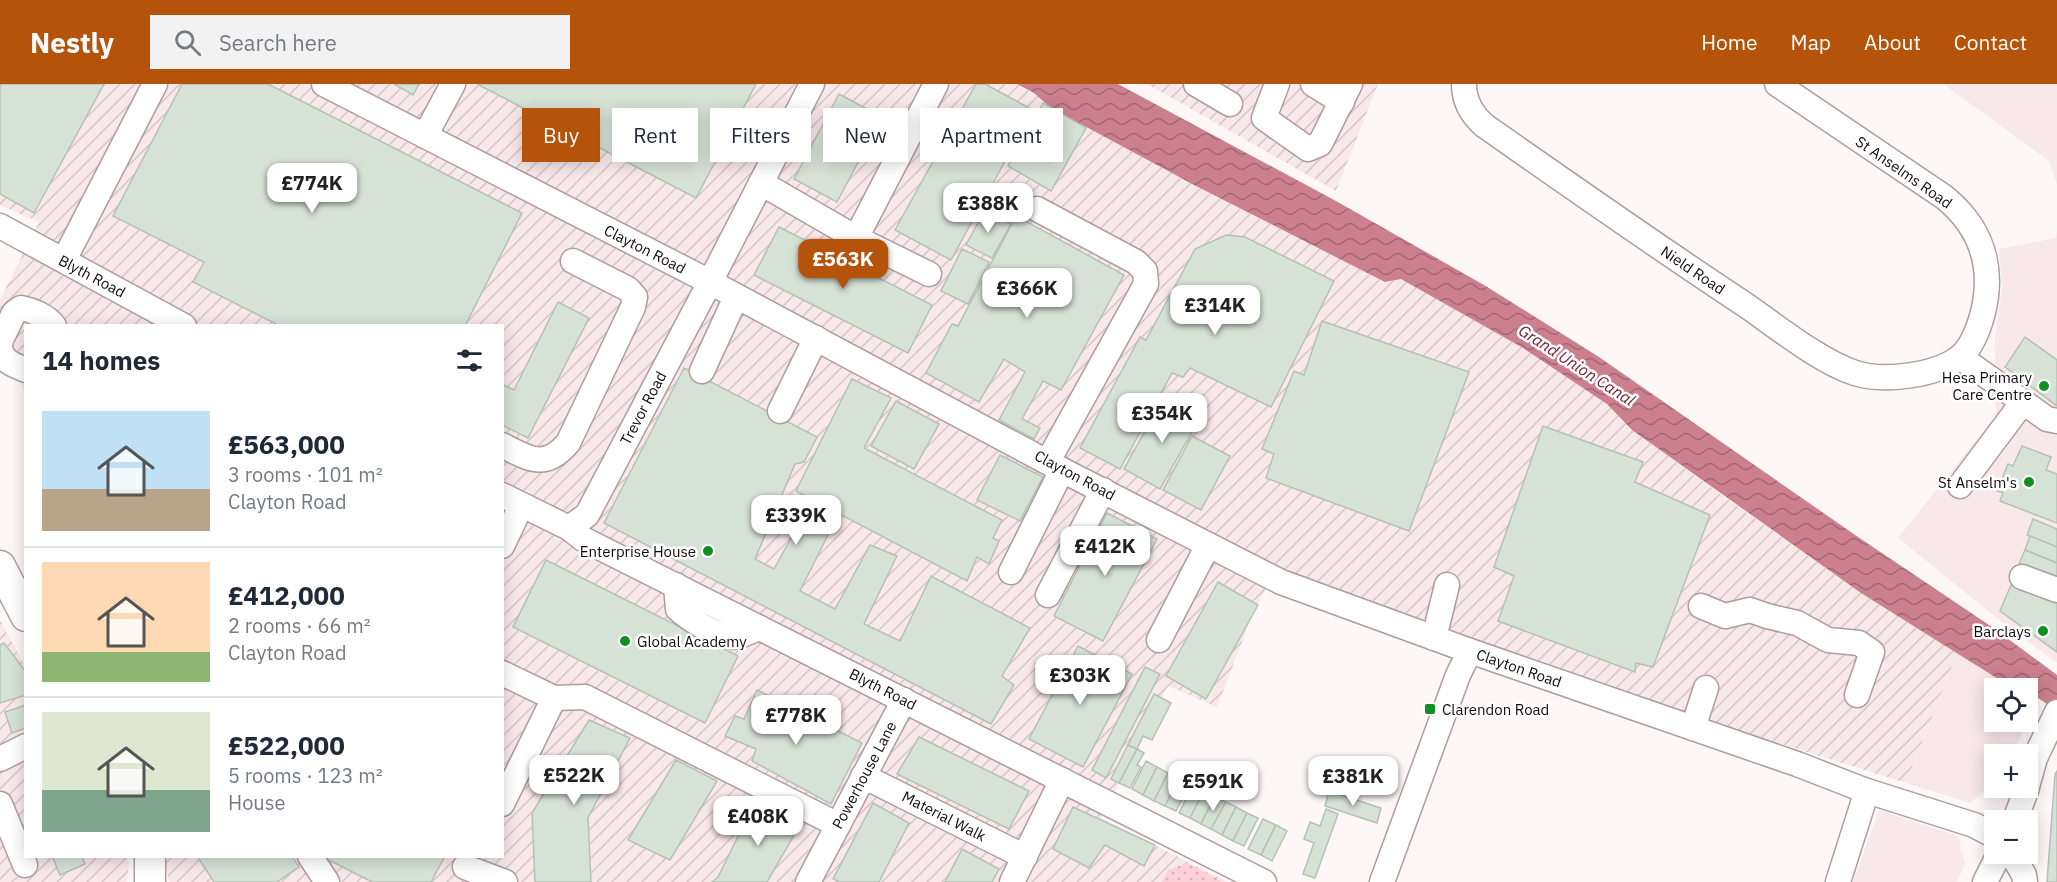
<!DOCTYPE html>
<meta charset="utf-8">
<style>
body{margin:0;font-family:"IBM Plex Sans",sans-serif;background:#f2f2f3;color:#1f2937;height:100vh;display:flex;flex-direction:column;font-size:22px;white-space:nowrap}
*{box-sizing:border-box;margin:0}
p{font-size:20px;color:#747a83}
.icon{flex:none;width:33px;height:33px;fill:none;stroke:currentColor;stroke-width:2;stroke-linecap:round;stroke-linejoin:round}
.map{position:relative;flex:1;overflow:hidden}
.side{position:absolute;left:24px;top:240px;width:480px;height:534px;display:flex;flex-direction:column;background:#fff;border-radius:0px;box-shadow:0 3px 15px #0003}
.side>*{flex:none}
.guide{position:absolute;left:522px;top:24px;width:570px;height:54px;display:flex;gap:12px}
.buttons{position:absolute;left:1984px;top:594px;display:grid;gap:12px}
.buttons a{display:grid;place-items:center;width:54px;height:54px;border-radius:0px;background:#fff;box-shadow:0 3px 15px #0003;font-size:30px}
.price{position:absolute;translate:-50% -51px;padding:0 14px;border-radius:12px;background:#fff;color:#222;font-size:20px;line-height:39px;filter:drop-shadow(0 2px 3px #0008)}
.price::after{content:'';position:absolute;left:50%;top:36px;width:18px;height:14px;margin-left:-9px;background:inherit;clip-path:polygon(0 0,100% 0,50% 100%)}
.price.current{background:#b45309;color:#fff}
ul{padding:0;list-style:none}
li{display:flex;align-items:center;gap:18px;height:150px;padding:0 18px}
li+li{border-top:2px solid #e0e1e3}
li span{display:grid;place-items:center;flex:none;width:168px;height:120px;border-radius:0px;color:#555}
li>.icon{margin-inline-start:auto}
span .icon{width:72px;height:72px;fill:#fffc;stroke-width:1}
li b{font-size:26px}
h2{display:flex;justify-content:space-between;align-items:center;height:72px;padding:0 18px;font-size:26px}
.pill{padding:0 21px;border-radius:0px;background:#fff;box-shadow:0 3px 15px #0003;font-size:21px;line-height:54px}
.pill.current{background:#b45309;color:#fff}
header{display:flex;align-items:center;gap:36px;box-sizing:border-box;height:84px;padding:0 30px;background:#b45309;color:#fff}
header strong{font-size:28px}
nav{display:flex;gap:33px;margin-inline-start:auto;font-size:21px}
.search{width:420px;height:54px;background:#f2f2f3;display:flex;align-items:center;gap:15px;box-sizing:border-box;padding:0 21px;border-radius:0px;color:#747a83;font-size:22px}
.map>svg:first-child{display:block}
.built{fill:#f8e8ea}
.industrial{fill:url(#industrial-furrows)}
.grass{fill:url(#grass-dots)}
.water{fill:url(#water-waves)}
.building{fill:#d7e2d7;stroke:#b6c1b6;stroke-width:1.5}
.lines{fill:none;stroke-linecap:round;stroke-linejoin:round}
.minor-casing{stroke:#ad9d9f;stroke-width:27}
.major-casing{stroke:#ad9d9f;stroke-width:33}
.minor{stroke:#fff;stroke-width:24}
.major{stroke:#fff;stroke-width:30}
.poi-dot{fill:#0f9122;stroke:#fff;stroke-width:2}
.labels{text-anchor:middle;dominant-baseline:central;stroke-width:5;stroke-linejoin:round;paint-order:stroke}
.street-label{font-size:15px;fill:#110b0c;stroke:#fff}
.poi-label{font-size:15px;fill:#110b0c;stroke:#fff;text-anchor:end}
.water-label{font-size:16px;font-style:italic;fill:#721832;stroke:#fff}
</style>
<header>
<strong>Nestly</strong>
<div class="search"><svg class="icon" aria-label="search" viewBox="0 0 24 24"><circle cx="10" cy="10" r="6"/><path d="M15 15l6 6"/></svg>Search here</div>
<nav><a>Home</a><a>Map</a><a>About</a><a>Contact</a></nav>
</header>
<div class="map">
<svg width="2057" height="798" viewBox="0 0 2057 798">
<defs>
<pattern id="industrial-furrows" width="10" height="10" patternUnits="userSpaceOnUse" patternTransform="scale(1.5)"><rect width="10" height="10" fill="#f8e8ea"/><path d="M-1 1l2-2M0 10L10 0M9 11l2-2" fill="none" stroke="#d4c6c8"/></pattern>
<pattern id="grass-dots" width="8" height="8" patternUnits="userSpaceOnUse" patternTransform="scale(1.5)"><rect width="8" height="8" fill="#fcd0d7"/><path d="M2 2h.1M6 6h.1" fill="none" stroke="#d7b1b7" stroke-width="1.8" stroke-linecap="round"/></pattern>
<pattern id="water-waves" width="16" height="10" patternUnits="userSpaceOnUse" patternTransform="scale(1.5)"><rect width="16" height="10" fill="#cc808d"/><path d="M0 5q4-4 8 0t8 0" fill="none" stroke="#a46772"/></pattern>
</defs>
<rect width="100%" height="100%" fill="#fef7f8"/>
<g class="built">
<path d="M1943 0H2057V101L2049 77Z"/>
<path d="M2057 146V579L1998 535 1898 454 1996 331 1995 252 2002 205 1999 165 2056 154Z"/>
<path d="M1957 569 2010 604H1995V638H2028L2012 670H1995V699L1970 719 1906 699Z"/>
<path d="M1879 726 1958 752 1965 780 1957 798H1853Z"/>
</g>
<g class="industrial">
<path d="M0 0H1017L1034 9 1051 24 1196 102 1385 198 1401 195 1523 264 1607 320 1632 346 1737 422 1861 509 1957 569 1906 699 1343 523 1276 487 1254 527 1217 623 1168 602 1101 734 1228 798H169L164 773 502 772V242H26L25 309 0 239V216L39 138 0 121Z"/>
<path d="M1147 0H1378L1336 107Z"/>
<path d="M0 536 25 582 26 772 127 773 129 779 127 798H0Z"/>
</g>
<path class="grass" d="M1187 779 1223 798H1162L1168 786Z"/>
<path class="water" d="M1017 0H1118L1336 117 1484 201 1599 273 1858 453 1992 543 2057 591V627L2028 607V604H2024L2013 597 2006 600 1861 509 1632 346 1607 320 1523 264 1401 195 1385 198 1196 102 1051 24 1034 9Z"/>
<g class="building">
<path d="M0 0H104L34 129 0 110Z"/>
<path d="M182 0H268L522 129 465 242H280L193 198 204 178 113 132Z"/>
<path d="M394 0H419L413 11Z"/>
<path d="M477 0H756L696 114Z"/>
<path d="M976 0H985L1033 26 951 176 895 146Z"/>
<path d="M839 10 882 33 837 118 794 95Z"/>
<path d="M1043 19 1086 44 1051 107 1008 82Z"/>
<path d="M985 126 1011 140 992 174 966 161Z"/>
<path d="M1016 132 1124 191 1061 306 1043 297 1022 335 1040 344 1034 355 999 336 1025 288 1004 275 979 318 926 289 952 240 958 242Z"/>
<path d="M779 143 932 221 908 269 754 191Z"/>
<path d="M1226 151 1245 153 1334 197 1271 323 1190 284 1183 293 1172 289 1120 385 1080 364 1140 253 1146 256 1195 165Z"/>
<path d="M962 165 989 178 968 220 941 207Z"/>
<path d="M558 218 589 234 528 354 502 341V300L514 306Z"/>
<path d="M1322 237 1469 288 1409 447 1266 394 1274 370 1262 365 1294 287 1304 291Z"/>
<path d="M2025 253 2057 276V322L2005 283Z"/>
<path d="M684 284 817 353 804 378 795 380 755 475 774 485 806 427 834 439 800 507 835 525 870 461 897 472 864 540 900 557 931 492 1030 544 1002 592 1014 601 991 640 604 439Z"/>
<path d="M852 295 891 314 864 364 1002 436 993 454 999 457 989 480 977 473 967 497 796 407Z"/>
<path d="M1163 315 1199 335 1160 405 1124 385Z"/>
<path d="M896 317 939 340 914 385 871 362Z"/>
<path d="M1543 342 1643 378 1635 398 1710 431 1653 583 1636 579 1635 588 1498 537 1514 492 1494 483Z"/>
<path d="M1192 352 1230 372 1201 426 1163 406Z"/>
<path d="M2022 362 2051 373 2046 386 2057 390V439L2000 417 2003 409 1997 407 2008 380 2013 382Z"/>
<path d="M1000 371 1043 393 1020 437 977 416Z"/>
<path d="M1107 429 1157 455 1103 557 1054 532Z"/>
<path d="M2033 435 2057 445V463L2027 451Z"/>
<path d="M2030 452 2057 463V479L2025 466Z"/>
<path d="M2025 466 2057 479V499L2046 491 2019 480Z"/>
<path d="M546 476 738 572 705 639 513 543Z"/>
<path d="M2014 494 2057 510V568L2000 527Z"/>
<path d="M1218 498 1258 521 1206 615 1166 592Z"/>
<path d="M4 559 26 588V611L0 619V561Z"/>
<path d="M1078 562 1132 590 1083 683 1029 655Z"/>
<path d="M1145 583 1160 590 1106 694 1092 686Z"/>
<path d="M757 606 862 659 831 720 752 677 756 665 725 652 735 632 744 635Z"/>
<path d="M1154 610 1171 619 1152 656 1143 652 1137 665 1128 661Z"/>
<path d="M26 621V644L12 649 5 628Z"/>
<path d="M589 636 630 654 588 734 591 798H535L532 729Z"/>
<path d="M919 653 1029 707 1009 745 897 690Z"/>
<path d="M1128 661 1137 665 1119 699 1111 695Z"/>
<path d="M1137 665 1144 669 1137 681 1141 683 1130 704 1119 699Z"/>
<path d="M676 676 717 697 670 776 628 756Z"/>
<path d="M1146 677 1157 683 1143 711 1132 705Z"/>
<path d="M1157 683 1168 689 1154 717 1143 711Z"/>
<path d="M2057 687V798H2047L2055 690Z"/>
<path d="M1168 689 1179 694 1165 722 1154 717Z"/>
<path d="M1179 694 1190 700 1176 727 1165 722Z"/>
<path d="M1193 701 1204 707 1190 734 1179 729Z"/>
<path d="M1204 707 1215 712 1201 740 1190 734Z"/>
<path d="M1329 707 1381 724 1377 739 1325 722Z"/>
<path d="M1215 712 1226 718 1211 745 1201 740Z"/>
<path d="M1226 718 1236 723 1222 751 1211 745Z"/>
<path d="M873 719 909 739 879 798H840L833 795Z"/>
<path d="M754 720 800 741 767 798H712L718 793Z"/>
<path d="M1073 723 1155 761 1144 782 1105 761 1089 784 1053 765Z"/>
<path d="M1236 723 1247 729 1233 757 1222 751Z"/>
<path d="M1326 725 1338 730 1315 794 1303 790 1314 759 1304 755 1310 738 1320 742Z"/>
<path d="M1247 729 1258 734 1244 762 1233 757Z"/>
<path d="M1263 735 1276 741 1261 771 1248 765Z"/>
<path d="M1276 741 1287 747 1272 777 1261 771Z"/>
<path d="M962 765 999 785 992 798H945Z"/>
<path d="M52 772H82L85 780 60 791Z"/>
<path d="M197 772H292L299 783 277 798H214Z"/>
<path d="M321 772H445L431 798H372Z"/>
</g>
<g class="lines">
<defs>
<g id="minor">
<path d="M324 0 710 198 1062 386 1281 498 1470 567 1797 680 1864 706 1974 741 1995 752"/>
<path d="M1196 0 1230 20"/>
<path d="M1277 0 1264 34 1308 65 1320 60 1350 0"/>
<path d="M1313 0 1342 18"/>
<path d="M1464 0C1464 18 1472 31 1485 42 1572 103 1659 164 1747 222 1777 243 1821 278 1855 289 1883 298 1936 292 1960 273 1975 261 1984 230 1986 212 1991 171 1975 138 1944 113L1777 0"/>
<path d="M425 52 453 0"/>
<path d="M761 99 856 154 929 190"/>
<path d="M1037 125 1136 178 1145 187 1146 200 1048 377"/>
<path d="M0 142 184 242"/>
<path d="M856 154 936 0"/>
<path d="M64 176 155 0"/>
<path d="M0 258 14 229 21 224C32 226 47 232 54 242"/>
<path d="M0 263C2 278 14 281 26 286"/>
<path d="M1960 273 2047 335 2057 337"/>
<path d="M702 287 736 213"/>
<path d="M780 327 816 254"/>
<path d="M502 361C529 375 545 386 568 359L633 223 635 213 628 205 573 177"/>
<path d="M1960 402 2023 318"/>
<path d="M502 411 569 444 583 455 1264 798"/>
<path d="M569 444 587 431 710 198 812 0"/>
<path d="M502 462 521 422"/>
<path d="M1011 488 1062 386"/>
<path d="M2022 493 2057 506"/>
<path d="M676 501 678 525C690 536 716 552 733 553 741 553 752 546 760 544"/>
<path d="M1048 511 1103 406"/>
<path d="M1701 522 1725 532 1750 526 1767 532 1797 539 1828 556 1859 559 1872 568 1857 611"/>
<path d="M1434 554 1447 501"/>
<path d="M1159 556 1208 461"/>
<path d="M502 589 554 614 585 613 838 741"/>
<path d="M1693 644 1706 604"/>
<path d="M0 675 26 662"/>
<path d="M863 692 1025 773"/>
<path d="M2028 699 2035 674 2057 628"/>
<path d="M0 720 25 781"/>
<path d="M502 720 554 614"/>
<path d="M2015 736 2027 704"/>
<path d="M2012 770 2024 791 2025 798"/>
<path d="M310 772 327 798"/>
<path d="M465 783 505 798"/>
<path d="M808 798 904 616"/>
<path d="M1012 798 1062 696"/>
<path d="M1382 798 1458 591 1470 567"/>
<path d="M1838 798 1864 716V706"/>
<path d="M1985 798 1999 770"/>
</g>
<g id="major">
<path d="M0 482 26 532"/>
<path d="M150 772V798"/>
</g>
</defs>
<use href="#minor" class="minor-casing"/>
<use href="#major" class="major-casing"/>
<use href="#minor" class="minor"/>
<use href="#major" class="major"/>
</g>
<g class="poi-dot">
<circle cx="2044" cy="302" r="6"/>
<circle cx="2029" cy="398" r="6"/>
<circle cx="708" cy="467" r="6"/>
<circle cx="2043" cy="547" r="6"/>
<circle cx="625" cy="557" r="6"/>
<rect x="1424" y="619" width="12" height="12" rx="3"/>
</g>
<g class="labels">
<g class="street-label">
<text transform="translate(1904 88) rotate(35)">St Anselms Road</text>
<text transform="translate(645 165) rotate(27)">Clayton Road</text>
<text transform="translate(1693 186) rotate(34)">Nield Road</text>
<text transform="translate(92 192) rotate(28)">Blyth Road</text>
<text transform="translate(643 324) rotate(-62)">Trevor Road</text>
<text transform="translate(1075 391) rotate(28)">Clayton Road</text>
<text transform="translate(1519 584) rotate(19)">Clayton Road</text>
<text transform="translate(883 605) rotate(27)">Blyth Road</text>
<text transform="translate(864 691) rotate(-62)">Powerhouse Lane</text>
<text transform="translate(944 732) rotate(27)">Material Walk</text>
</g>
<g class="poi-label">
<text x="2032" y="293">Hesa Primary<tspan x="2032" dy="17">Care Centre</tspan></text>
<text x="2017" y="398">St Anselm's</text>
<text x="696" y="467">Enterprise House</text>
<text x="2031" y="547">Barclays</text>
<text x="637" y="557" text-anchor="start">Global Academy</text>
<text x="1442" y="625" text-anchor="start">Clarendon Road</text>
</g>
<g class="water-label">
<text transform="translate(1577 281) rotate(33)">Grand Union Canal</text>
</g>
</g>
</svg>
<div class="buttons">
<a><svg class="icon" aria-label="locate" viewBox="0 0 24 24"><circle cx="12" cy="12" r="6"/><path d="M12 2v4M12 18v4M2 12h4M18 12h4"/></svg></a>
<a>+</a>
<a>−</a>
</div>
<b class="price" style="left:312px;top:130px">£774K</b>
<b class="price" style="left:988px;top:150px">£388K</b>
<b class="price current" style="left:843px;top:206px">£563K</b>
<b class="price" style="left:1027px;top:235px">£366K</b>
<b class="price" style="left:1215px;top:252px">£314K</b>
<b class="price" style="left:1162px;top:360px">£354K</b>
<b class="price" style="left:796px;top:462px">£339K</b>
<b class="price" style="left:1105px;top:493px">£412K</b>
<b class="price" style="left:1080px;top:622px">£303K</b>
<b class="price" style="left:796px;top:662px">£778K</b>
<b class="price" style="left:574px;top:722px">£522K</b>
<b class="price" style="left:1353px;top:723px">£381K</b>
<b class="price" style="left:1213px;top:728px">£591K</b>
<b class="price" style="left:758px;top:763px">£408K</b>
<div class="guide">
<a class="pill current">Buy</a>
<a class="pill">Rent</a>
<a class="pill">Filters</a>
<a class="pill">New</a>
<a class="pill">Apartment</a>
</div>
<section class="side">
<h2>14 homes<svg class="icon" aria-label="filters" viewBox="0 0 24 24"><path d="M4 7h16M4 17h16"/><circle cx="9" cy="7" r="2"/><circle cx="15" cy="17" r="2"/></svg></h2>
<ul>
<li><span style="background:linear-gradient(#bfe0f5 65%,#b9a48a 0)"><svg class="icon" aria-label="home" viewBox="0 0 24 24"><path d="M3 11l9-7 9 7M6 9v11h12V9"/></svg></span><div><b>£563,000</b><p>3 rooms · 101 m²</p><p>Clayton Road</p></div></li>
<li><span style="background:linear-gradient(#ffd9b3 75%,#8fb573 0)"><svg class="icon" aria-label="home" viewBox="0 0 24 24"><path d="M3 11l9-7 9 7M6 9v11h12V9"/></svg></span><div><b>£412,000</b><p>2 rooms · 66 m²</p><p>Clayton Road</p></div></li>
<li><span style="background:linear-gradient(#dfe7d0 65%,#7fa58c 0)"><svg class="icon" aria-label="home" viewBox="0 0 24 24"><path d="M3 11l9-7 9 7M6 9v11h12V9"/></svg></span><div><b>£522,000</b><p>5 rooms · 123 m²</p><p>House</p></div></li>
</ul>
</section>
</div>
